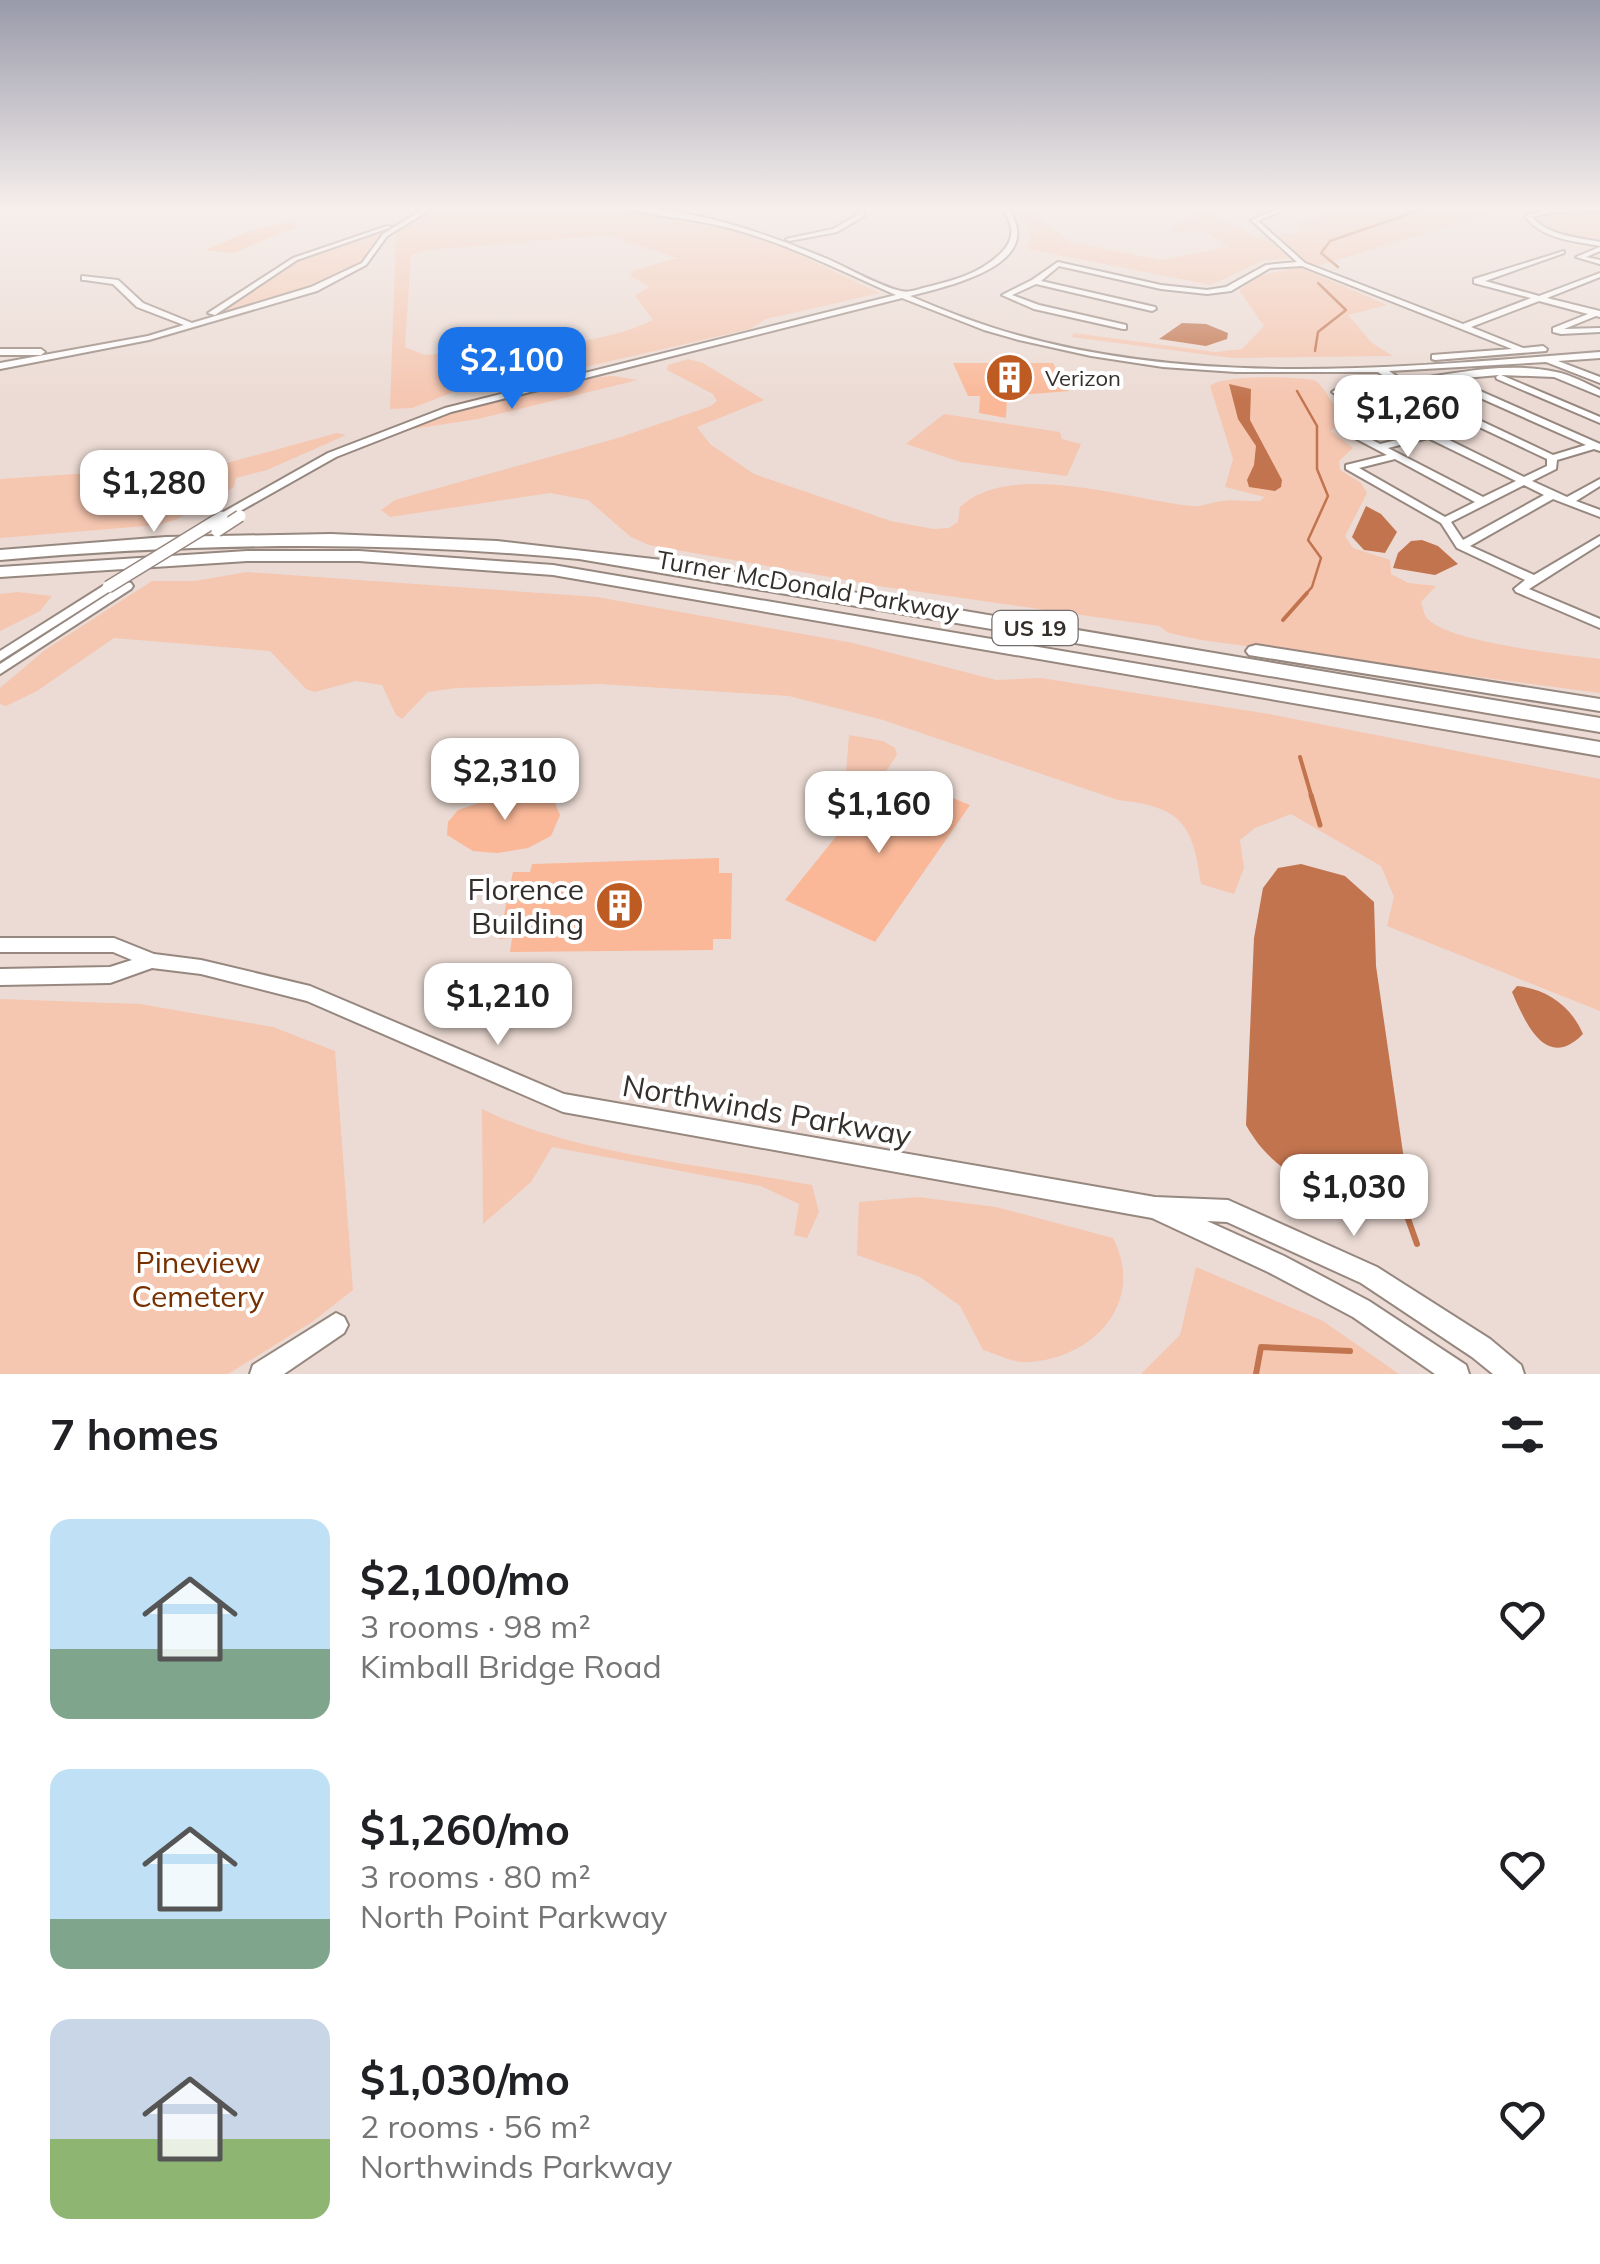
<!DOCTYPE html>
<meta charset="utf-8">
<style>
body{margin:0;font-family:Mulish,sans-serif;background:#f6f6f6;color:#202124;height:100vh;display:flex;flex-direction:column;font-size:38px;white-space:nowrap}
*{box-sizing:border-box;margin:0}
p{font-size:32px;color:#757577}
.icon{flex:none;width:55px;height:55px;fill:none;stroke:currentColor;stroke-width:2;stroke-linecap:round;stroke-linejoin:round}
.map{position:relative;height:1374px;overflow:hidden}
.sheet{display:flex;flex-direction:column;background:#fff;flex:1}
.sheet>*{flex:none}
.price{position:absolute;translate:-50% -85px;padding:0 22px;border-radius:20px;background:#fff;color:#222;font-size:32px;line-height:65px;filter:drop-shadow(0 2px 5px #0008)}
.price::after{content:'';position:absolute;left:50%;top:60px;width:30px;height:22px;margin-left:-15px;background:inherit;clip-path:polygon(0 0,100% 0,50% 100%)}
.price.selected{background:#1a73e8;color:#fff}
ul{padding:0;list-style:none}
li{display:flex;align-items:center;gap:30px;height:250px;padding:0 50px}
li span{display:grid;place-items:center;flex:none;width:280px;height:200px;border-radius:20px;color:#555}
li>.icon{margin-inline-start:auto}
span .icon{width:120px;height:120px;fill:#fffc;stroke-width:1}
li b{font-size:42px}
h2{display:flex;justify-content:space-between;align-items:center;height:120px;padding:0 50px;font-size:42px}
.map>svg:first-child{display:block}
.green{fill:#f5c6b0;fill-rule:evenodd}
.water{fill:#c2744e}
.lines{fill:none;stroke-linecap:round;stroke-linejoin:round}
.stream-far3{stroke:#c2744e;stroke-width:2.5}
.stream-far2{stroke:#c2744e;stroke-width:4}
.stream-far1{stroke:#c2744e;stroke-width:5}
.stream{stroke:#c2744e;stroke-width:6}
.building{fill:#fab898}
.minor-casing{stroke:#96877f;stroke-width:4}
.highway-casing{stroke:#96877f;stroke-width:4}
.minor{fill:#fff;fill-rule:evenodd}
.highway{fill:#fff;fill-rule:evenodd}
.minor-bridge-casing{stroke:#96877f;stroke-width:14;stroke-linecap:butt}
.minor-bridge{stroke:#fff;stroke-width:11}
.labels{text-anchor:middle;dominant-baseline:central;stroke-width:8;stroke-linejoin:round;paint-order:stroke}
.far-poi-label{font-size:22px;fill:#352f2c;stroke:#fff;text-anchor:start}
.shield{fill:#fff;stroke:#726d6b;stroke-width:2.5}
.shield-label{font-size:22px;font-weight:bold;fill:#352f2c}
.street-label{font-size:25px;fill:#352f2c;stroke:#fff}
.near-poi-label{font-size:30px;fill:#352f2c;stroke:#fff;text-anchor:end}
.near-street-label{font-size:30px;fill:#352f2c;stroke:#fff}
.near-park-label{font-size:30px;fill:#773000;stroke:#fff}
</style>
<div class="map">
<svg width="1600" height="1374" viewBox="0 0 1600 1374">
<rect width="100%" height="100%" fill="#ecdbd4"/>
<g class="green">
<path d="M440 207H597L698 221 768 240 880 293 766 319 750 329 589 366 480 382 412 408 390 409 396 233ZM607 235 677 258 632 271 631 276 649 287 635 296 653 320C589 351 496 348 425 355L405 347 411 255 428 250Z"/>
<path d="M1013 207H1025L1070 242 1162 260 1228 247 1207 232H1170L1183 221 1208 210 1257 238 1300 232 1295 224 1340 207H1544L1486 215 1314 267 1273 246 1292 258 1262 261 1211 285 1027 249 1031 239 1024 218Z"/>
<path d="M1600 211V242L1554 231 1537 220 1546 214Z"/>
<path d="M388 229C374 239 369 255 356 266 325 293 252 306 212 317L295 262Z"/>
<path d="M1300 267 1387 305 1348 315 1372 343 1393 356 1232 358 1071 337 1074 333 1215 352 1242 349 1264 326 1239 290 1262 275Z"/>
<path d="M688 359 703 363 764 400 697 427 710 444 754 474 891 521 933 529 949 528 958 522 960 507C1010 459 1130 500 1192 506 1202 507 1212 502 1222 501 1234 499 1248 502 1260 501L1265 497 1225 487 1233 459 1210 386C1225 374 1294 377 1314 380 1326 386 1332 407 1345 418L1331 431 1353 448 1339 461 1340 470 1361 483 1367 493 1345 536 1353 548 1390 560 1391 574 1408 583 1436 586 1421 602C1423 607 1423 612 1426 617 1444 642 1566 655 1600 659V693L1201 640 1169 633 1159 626 885 587 649 545 631 537 588 500 550 493 390 517 381 510 395 500 618 438 711 406 717 401 713 394 667 370 668 365Z"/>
<path d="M614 376 638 380 478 419 406 430C428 408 578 377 614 376Z"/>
<path d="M944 414 1060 432 1062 439 1081 444 1067 476 961 462 906 444Z"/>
<path d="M337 433 346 435 267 470 236 478 234 487 175 520 158 525 0 538V479L90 473V484L161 481Z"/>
<path d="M247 572 597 597 853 643 996 680 1041 678 1269 714 1600 779V1011L1387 926 1394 897 1381 866 1291 814 1255 828 1240 840 1244 868 1234 894 1201 884C1193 823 1181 807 1118 800L883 720 789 696 600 684 456 688 428 692 402 719 396 715 382 685 356 681 315 692 306 689 270 651 114 638 37 691 6 706 0 704V688L45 650 152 581H195Z"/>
<path d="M18 592 52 596 40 611 0 631V594Z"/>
<path d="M849 735 883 741 895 748 897 755 868 797 845 786Z"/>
<path d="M0 999 140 1004 273 1027 335 1051 353 1290 312 1322 228 1374H0Z"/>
<path d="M482 1109C572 1154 711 1166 812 1185L819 1212 807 1238 794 1235 799 1204 761 1186 552 1147 531 1182 483 1224Z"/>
<path d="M918 1197 996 1207 1113 1238C1146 1302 1094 1358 1029 1362 1015 1364 997 1354 983 1350L960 1306 920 1277 857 1255 859 1202Z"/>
<path d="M1196 1267 1323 1321 1399 1374H1141L1180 1335Z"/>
</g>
<g class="water">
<path d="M1182 323 1206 324 1228 333 1227 339 1206 346 1159 339Z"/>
<path d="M1229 384 1251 389 1250 420 1282 480 1281 487 1275 491 1249 487 1247 480 1254 465 1256 446 1238 419Z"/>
<path d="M1366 506 1381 514 1397 532 1385 553 1364 550 1352 537Z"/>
<path d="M1422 540 1438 546 1458 564 1435 575 1393 568 1398 553 1411 541Z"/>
<path d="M1301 864 1345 876 1374 902 1376 966 1409 1194 1407 1216C1344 1197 1280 1187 1246 1125L1254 938 1263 888 1278 868Z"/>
<path d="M1517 986C1547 989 1571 1006 1583 1034 1546 1072 1525 1022 1512 992Z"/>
</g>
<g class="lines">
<g class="stream-far3">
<path d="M1338 267 1321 253 1330 241 1429 207"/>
<path d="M1315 351 1318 332 1346 310 1318 283"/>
<path d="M1297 391 1317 426V469L1328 496 1308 540 1321 558 1312 587 1305 595"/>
</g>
<g class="stream-far2">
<path d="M1283 620 1307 593"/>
<path d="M1300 757 1312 798"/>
</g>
<path class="stream-far1" d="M1311 795 1320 825"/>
<g class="stream">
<path d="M1407 1216 1417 1244"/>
<path d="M1256 1374 1261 1347 1350 1351"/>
</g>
</g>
<g class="building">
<path d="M293 220 296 227 233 253 205 250 247 232Z"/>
<path d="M953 363H1053L1069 391 1007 396 1006 418 979 413 980 396H968Z"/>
<path d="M888 772 970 805 875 942 785 900Z"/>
<path d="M506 794H533L555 803 560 815 551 836 528 848 497 853 473 851 447 835 448 822 458 810Z"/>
<path d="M719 858V873H732L731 939H713V950L510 952 512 938 499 939 513 872H530L532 864Z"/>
</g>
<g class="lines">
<defs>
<g id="minor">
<path d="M427 207H435L387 236 366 265 317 291 149 340 0 369V363L148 336 184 325 137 307 113 284 85 280H82V276L118 280 143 303 192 323 311 287 362 263 383 234Z"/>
<path d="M621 207C693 207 764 233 830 260 849 269 882 287 901 291 908 293 916 290 923 288 951 281 978 275 1000 254 1016 239 1014 224 1001 207H1007C1050 265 947 286 910 296 945 311 981 325 1017 335 1206 388 1408 367 1600 352V358L1558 361 1600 377V383L1546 362 1389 371 1404 381C1452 374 1507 361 1556 372 1571 375 1586 383 1600 390V396L1554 377 1501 375 1600 417V423L1497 379 1496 377 1499 375 1453 379 1600 444V451L1594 449 1557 460 1556 469 1532 481 1567 497 1600 479V486L1576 501 1600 510V517L1553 499 1470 546 1534 575 1600 536V544L1529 589 1600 619V628L1516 592 1514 589 1525 580 1457 548 1441 523 1346 469V465L1387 455 1347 434V430L1431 411 1434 412V416L1411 422 1431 431 1469 422 1416 397 1401 387 1337 395 1332 392 1337 389 1394 383 1378 372H1236L1163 367 1091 356 1019 340 984 330 902 298 451 412 336 457 226 519H218V515L328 453 445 408 896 295C841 271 787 243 729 228 693 218 656 217 621 207ZM1442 381 1586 445 1553 455 1422 393 1411 386ZM1401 424 1421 434 1380 444 1359 433ZM1477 426 1547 459V466L1524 477 1439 435ZM1428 438 1516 481 1483 497 1388 448ZM1395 459 1475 502 1445 517 1359 468ZM1524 485 1544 495 1463 540 1451 522Z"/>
<path d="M859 207H865L864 216 837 232 789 241 786 239 833 229 859 214Z"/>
<path d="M1281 207H1291L1258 221 1305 263 1463 324 1531 298 1474 283V279L1564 251V253L1485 281 1539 296 1600 273V277L1547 298 1600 311V317L1596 316 1564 329 1600 328V332L1561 334 1553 332V328L1588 314 1539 301 1471 327 1523 348 1543 346 1547 349 1546 351 1435 360 1432 359V355L1512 349 1302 266 1270 268 1231 291 1207 294 1161 289 1059 266 1041 281 1155 307 1156 309 1152 311 1036 284 1012 295 1039 305 1126 325V329H1123L1034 309 1002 295 1032 280 1058 262 1161 285 1207 290 1226 287 1266 265 1297 262 1251 220Z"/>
<path d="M1600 207V211L1552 212 1532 217C1549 236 1576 237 1600 242V246C1574 241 1541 239 1525 216L1552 208Z"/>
<path d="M387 226 392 227 297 260 215 315 208 313 293 258Z"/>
<path d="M1600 247V251L1586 257 1600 260V264L1576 257Z"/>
<path d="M0 349H41L45 352 41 355H0Z"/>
<path d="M127 582 131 583 133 586 131 589 0 674V664Z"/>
<path d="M103 586 107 587 109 590 107 593 0 661V651Z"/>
<path d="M0 938H114L154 954 201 960 310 986 564 1094 1155 1197 1228 1200 1377 1267 1490 1339 1521 1365 1524 1374H1493L1472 1357 1361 1283 1227 1222 1207 1221 1284 1256 1369 1301 1466 1365 1469 1374H1435L1353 1317 1268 1272 1152 1218 563 1112 307 1001 201 974 152 968 110 983 0 985V969L110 967 132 960 113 952H0Z"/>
<path d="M336 1313 344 1317 348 1325 344 1333 284 1374H250L253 1365Z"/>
</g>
<g id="highway">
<path d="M331 534 497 541 662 560 1600 718V732L579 559C385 540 194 543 0 560V550L166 537Z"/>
<path d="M247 551H359L553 565 1600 742V756L553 575 359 561H247L0 577V567Z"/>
<path d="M1256 645 1600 699V711L1249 655 1246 651 1249 647Z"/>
</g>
</defs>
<use href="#minor" class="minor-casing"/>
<use href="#highway" class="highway-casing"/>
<use href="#minor" class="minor"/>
<use href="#highway" class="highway"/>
<defs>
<g id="minor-bridge">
<path d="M217 531 240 516"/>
<path d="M108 587 222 517"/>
</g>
</defs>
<use href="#minor-bridge" class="minor-bridge-casing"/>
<use href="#minor-bridge" class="minor-bridge"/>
</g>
<linearGradient id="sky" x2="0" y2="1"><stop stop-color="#999aaa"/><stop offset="0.52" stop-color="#f6efec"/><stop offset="1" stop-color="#f6efec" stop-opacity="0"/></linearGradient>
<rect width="1600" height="400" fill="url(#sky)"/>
<defs>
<symbol id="building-disc" viewBox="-11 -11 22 22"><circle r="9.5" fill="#be5b22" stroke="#fff"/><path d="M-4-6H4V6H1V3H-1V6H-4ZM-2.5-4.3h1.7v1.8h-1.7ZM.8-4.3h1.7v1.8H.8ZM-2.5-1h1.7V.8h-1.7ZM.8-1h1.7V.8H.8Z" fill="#fff"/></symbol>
</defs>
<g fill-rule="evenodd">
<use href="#building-disc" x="982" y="350" width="55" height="55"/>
<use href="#building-disc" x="592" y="878" width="55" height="55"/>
</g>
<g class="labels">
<g class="far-poi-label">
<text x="1045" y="378">Verizon</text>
</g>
<rect class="shield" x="992.5" y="611" width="85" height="34" rx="8"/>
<g class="shield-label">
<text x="1035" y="628">US 19</text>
</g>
<g class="street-label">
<text transform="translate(808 585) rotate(10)">Turner McDonald Parkway</text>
</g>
<g class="near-poi-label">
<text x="584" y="889">Florence<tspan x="584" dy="34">Building</tspan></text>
</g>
<g class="near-street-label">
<text transform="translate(767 1110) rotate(10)">Northwinds Parkway</text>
</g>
<g class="near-park-label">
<text x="198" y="1262">Pineview<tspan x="198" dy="34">Cemetery</tspan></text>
</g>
</g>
</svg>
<b class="price selected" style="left:512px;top:412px">$2,100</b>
<b class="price" style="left:1408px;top:460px">$1,260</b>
<b class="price" style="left:154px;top:535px">$1,280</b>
<b class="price" style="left:505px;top:823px">$2,310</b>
<b class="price" style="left:879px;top:856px">$1,160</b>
<b class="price" style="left:498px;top:1048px">$1,210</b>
<b class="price" style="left:1354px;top:1239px">$1,030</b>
</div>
<section class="sheet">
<h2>7 homes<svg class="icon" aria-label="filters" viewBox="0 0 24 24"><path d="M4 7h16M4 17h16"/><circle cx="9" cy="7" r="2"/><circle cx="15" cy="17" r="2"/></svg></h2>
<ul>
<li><span style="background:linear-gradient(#bfe0f5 65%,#7fa58c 0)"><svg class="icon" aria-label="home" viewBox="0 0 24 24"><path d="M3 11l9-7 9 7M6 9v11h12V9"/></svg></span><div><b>$2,100/mo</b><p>3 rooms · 98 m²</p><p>Kimball Bridge Road</p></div><svg class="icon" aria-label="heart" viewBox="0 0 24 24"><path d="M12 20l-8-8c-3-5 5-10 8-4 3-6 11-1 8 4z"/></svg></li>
<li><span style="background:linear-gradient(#bfe0f5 75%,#7fa58c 0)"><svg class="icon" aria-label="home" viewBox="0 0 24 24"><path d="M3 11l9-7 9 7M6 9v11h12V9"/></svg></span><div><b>$1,260/mo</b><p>3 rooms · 80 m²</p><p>North Point Parkway</p></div><svg class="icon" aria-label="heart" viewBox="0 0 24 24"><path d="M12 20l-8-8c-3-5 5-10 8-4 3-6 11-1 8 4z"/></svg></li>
<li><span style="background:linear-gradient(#c9d6e8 60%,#8fb573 0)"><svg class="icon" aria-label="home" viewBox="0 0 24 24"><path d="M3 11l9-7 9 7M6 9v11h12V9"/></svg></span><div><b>$1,030/mo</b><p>2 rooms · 56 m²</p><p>Northwinds Parkway</p></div><svg class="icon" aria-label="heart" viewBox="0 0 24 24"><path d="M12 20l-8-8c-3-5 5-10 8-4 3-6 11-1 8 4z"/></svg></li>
</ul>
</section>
